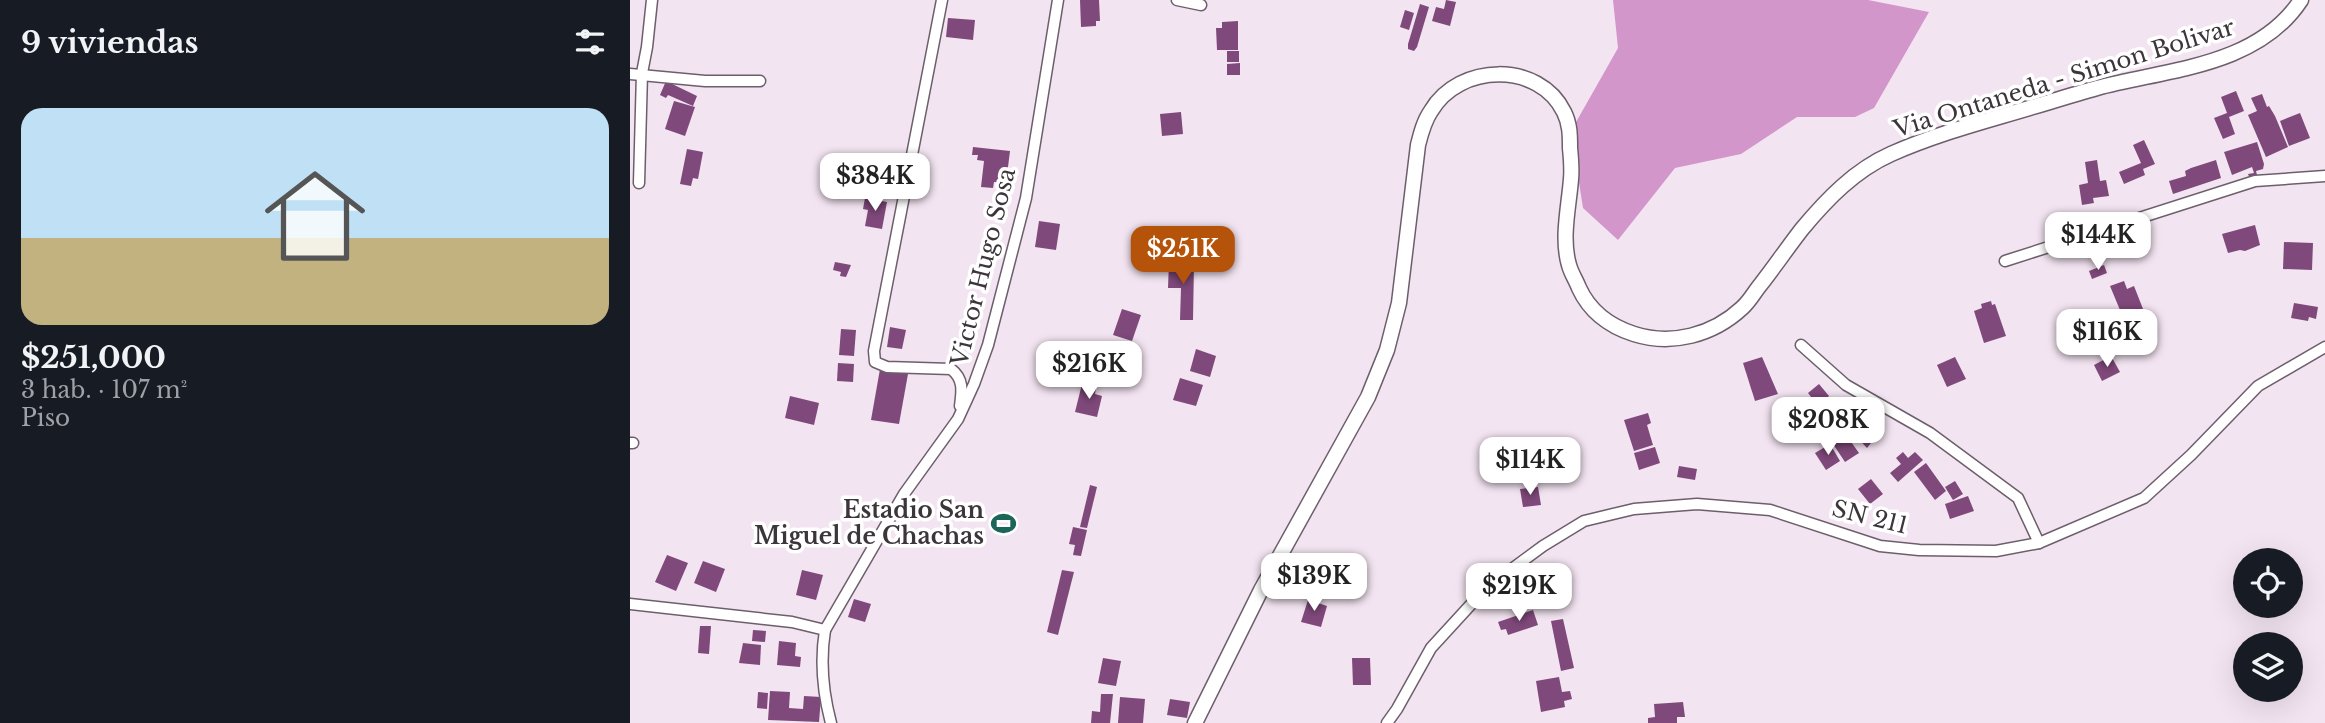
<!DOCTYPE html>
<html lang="es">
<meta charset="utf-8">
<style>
body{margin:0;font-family:"Libre Baskerville",serif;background:#242831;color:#f1f3f6;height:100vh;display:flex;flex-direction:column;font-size:26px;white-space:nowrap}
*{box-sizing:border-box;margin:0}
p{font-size:23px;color:#9ea1a6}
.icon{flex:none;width:38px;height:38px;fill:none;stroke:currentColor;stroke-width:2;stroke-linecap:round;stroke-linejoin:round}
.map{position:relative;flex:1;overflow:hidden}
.sheet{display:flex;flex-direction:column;background:#171b24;width:630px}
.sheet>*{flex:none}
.fabs{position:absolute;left:1603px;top:548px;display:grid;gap:14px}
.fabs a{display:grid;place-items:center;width:70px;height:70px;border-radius:50%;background:#171b24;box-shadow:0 7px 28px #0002;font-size:35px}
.price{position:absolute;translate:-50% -60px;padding:0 16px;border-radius:14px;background:#fff;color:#222;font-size:23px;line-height:46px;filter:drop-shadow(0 2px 4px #0008)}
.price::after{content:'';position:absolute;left:50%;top:42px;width:21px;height:16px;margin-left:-10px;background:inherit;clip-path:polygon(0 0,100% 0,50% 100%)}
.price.selected{background:#b45309;color:#fff}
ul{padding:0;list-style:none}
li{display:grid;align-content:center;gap:14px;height:371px;padding:0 21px}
li span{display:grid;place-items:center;height:217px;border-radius:21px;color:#555}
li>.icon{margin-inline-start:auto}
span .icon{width:126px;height:126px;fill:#fffc;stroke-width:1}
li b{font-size:30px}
h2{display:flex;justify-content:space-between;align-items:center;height:84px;padding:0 21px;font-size:30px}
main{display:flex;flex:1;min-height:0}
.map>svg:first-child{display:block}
.forest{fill:#d296cb}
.building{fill:#80497b}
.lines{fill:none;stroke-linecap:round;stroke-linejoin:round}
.minor-casing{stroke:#6c5f6b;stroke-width:13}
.tertiary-casing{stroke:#6c5f6b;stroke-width:17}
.minor{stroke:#fff;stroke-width:10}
.tertiary{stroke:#fff;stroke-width:14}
.labels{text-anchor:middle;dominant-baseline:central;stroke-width:7;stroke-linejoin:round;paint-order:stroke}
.street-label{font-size:23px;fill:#3c363b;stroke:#fff}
.poi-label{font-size:23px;font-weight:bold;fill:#3c363b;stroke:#fff;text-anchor:end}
</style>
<main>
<section class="sheet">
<h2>9 viviendas<svg class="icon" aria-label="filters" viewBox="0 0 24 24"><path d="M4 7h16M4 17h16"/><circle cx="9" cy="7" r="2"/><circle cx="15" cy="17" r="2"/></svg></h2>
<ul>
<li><span style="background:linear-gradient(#bfe0f5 60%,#c2b280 0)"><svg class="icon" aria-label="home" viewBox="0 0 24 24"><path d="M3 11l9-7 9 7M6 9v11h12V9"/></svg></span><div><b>$251,000</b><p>3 hab. · 107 m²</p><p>Piso</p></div></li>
</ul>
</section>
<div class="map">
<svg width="1695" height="723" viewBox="0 0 1695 723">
<rect width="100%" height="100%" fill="#f3e4f1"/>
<path class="forest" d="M983 0H1238L1299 12 1244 108 1225 117H1167L1111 154 1045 168 988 240 953 208 941 131 988 48Z"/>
<g class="building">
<path d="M450 0H469L470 21H466V26L451 27Z"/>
<path d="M816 0 826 2 820 26 802 21 806 7 814 9Z"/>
<path d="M790 4 799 7 787 47 784 51 778 49V44Z"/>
<path d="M775 10 784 13 779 30 770 27Z"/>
<path d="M318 18 345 20 343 40 316 37Z"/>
<path d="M608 21V50H587L586 28H592V22Z"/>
<rect x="597" y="51" width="12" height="11"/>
<path d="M610 63V75H597V64Z"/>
<path d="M36 81 67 96 63 106 38 95 36 98 30 95Z"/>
<path d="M1606 91 1614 111 1599 117 1605 134 1593 139 1584 118 1597 113 1591 97Z"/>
<path d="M1632 94 1637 107 1639 106 1645 116 1658 147 1636 157 1618 115 1627 111 1621 98Z"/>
<path d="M44 101 65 107 55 136 35 129Z"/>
<path d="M551 112 553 134 532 136 530 114Z"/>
<path d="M1670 113 1680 138 1659 146 1650 121Z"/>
<path d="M1514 140 1525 164 1513 169 1515 175 1494 184 1489 172 1511 163 1503 145Z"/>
<path d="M1627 142 1634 164 1633 169 1626 171 1628 179 1621 181 1618 174 1624 173 1622 167 1602 175 1594 152Z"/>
<path d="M343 147 380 151 376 183 364 182 363 188 351 187 354 161 347 160 348 155H342Z"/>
<path d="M57 149 73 152 68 179 63 178 61 186 50 184Z"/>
<path d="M1467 160 1470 181 1476 180 1479 196 1463 198 1464 203 1452 205 1449 185 1458 183 1455 162Z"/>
<path d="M1586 160 1591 178 1543 194 1539 181 1556 176 1555 171 1561 168Z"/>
<path d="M235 198 257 202 252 229 235 226 238 210 233 209Z"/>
<path d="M409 221 430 224 426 250 405 247Z"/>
<path d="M1625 225 1630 245 1615 251 1610 250 1598 253 1592 234Z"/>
<path d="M1654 242 1683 243 1682 270 1653 269Z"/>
<path d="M205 262 221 265 216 277 210 276 211 272 203 270Z"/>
<path d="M539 262 564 263 563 320H550L551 288H538Z"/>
<path d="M1474 265 1477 273 1462 279 1459 271Z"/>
<path d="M1494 281 1497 289 1504 286 1515 314 1495 322 1480 286Z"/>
<path d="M1361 301 1362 305 1365 304 1376 336 1354 343 1344 311 1352 308 1351 304Z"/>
<path d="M1664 303 1688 307 1686 319 1679 317 1678 321 1661 318Z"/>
<path d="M492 309 511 315 502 341 483 335Z"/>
<path d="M260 327 276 330 272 349 257 347Z"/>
<path d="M211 329 226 330 224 356 209 355Z"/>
<path d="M566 349 586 356 580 377 560 371Z"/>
<path d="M1481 356 1490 372 1472 381 1464 365Z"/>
<path d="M1132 357 1148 394 1125 401 1113 363Z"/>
<path d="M1325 357 1336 379 1317 387 1307 365Z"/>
<path d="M208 363 224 364 223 382 207 381Z"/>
<path d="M250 369 278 374 269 424 241 420Z"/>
<path d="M550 378 573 385 566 406 543 400Z"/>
<path d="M452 384 466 388 465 394 472 396 467 417 445 412Z"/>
<path d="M1189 384 1199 396 1188 406 1178 393Z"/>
<path d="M160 396 189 403 184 425 155 418Z"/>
<path d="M1018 413 1021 423 1017 425 1023 445 1004 451 994 420Z"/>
<path d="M1239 419 1250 432 1237 448 1223 433Z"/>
<path d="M1214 432 1229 453 1215 462 1201 441Z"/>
<path d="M1200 444 1210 461 1196 470 1185 453Z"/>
<path d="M1025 447 1030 463 1009 470 1004 453Z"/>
<path d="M1273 452 1278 458 1285 452 1293 460 1268 482 1260 473 1271 464 1266 458Z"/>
<path d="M1296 463 1316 491 1305 500 1284 472Z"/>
<path d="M1049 466 1067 469 1065 480 1047 477Z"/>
<path d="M1241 479 1253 494 1240 504 1228 489Z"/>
<path d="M1325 481 1333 494 1323 500 1315 487Z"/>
<path d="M460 485 467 487 457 528 450 527Z"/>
<path d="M908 487 911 505 893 507 890 489Z"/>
<path d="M1338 496 1344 511 1320 519 1315 504Z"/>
<path d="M443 527 457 530 451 556 443 555 445 545 439 544Z"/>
<path d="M37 555 58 563 46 591 25 582Z"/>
<path d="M73 561 95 569 86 592 64 583Z"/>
<path d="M172 570 193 575 186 600 166 595Z"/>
<path d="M432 570 444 572 428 635 417 632Z"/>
<path d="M685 596 689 597 688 603 697 606 691 627 671 622 678 600 683 602Z"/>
<path d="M224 599 241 604 235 622 218 617Z"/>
<path d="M903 610 908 625 878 635 876 629 871 630 868 622Z"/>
<path d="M933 619 944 668 931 671 921 621Z"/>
<path d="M70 626H81L79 654 68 653Z"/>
<path d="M123 630 136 631 135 642 122 641Z"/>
<path d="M149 641 166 643 165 656 171 657 170 667 147 665Z"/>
<path d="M113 643 131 645 130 665 109 663Z"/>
<path d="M473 658 491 661 486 686 468 683Z"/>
<path d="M722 658H740L741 685H723Z"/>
<path d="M929 677 932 692 940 691 942 699 934 701 935 707 911 712 906 681Z"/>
<path d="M140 691 160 692 159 708 173 709 174 696 191 697 189 722 138 720Z"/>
<path d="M128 692 138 693 137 709 127 708Z"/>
<path d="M471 694H483L480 723H461L462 711 470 712Z"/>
<path d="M490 697 515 699 513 723H488Z"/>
<path d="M540 699 560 702 557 718 537 715Z"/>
<path d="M1053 702 1055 717H1047V723H1018V718L1025 717 1024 704Z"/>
</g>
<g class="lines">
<defs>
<g id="minor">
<path d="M312 0 244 351 245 362 257 367 321 369C334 379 332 391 330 406"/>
<path d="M547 0 571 5"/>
<path d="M0 74 75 81H130"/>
<path d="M9 183 12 73 17 47 22 0"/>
<path d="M1375 261 1625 181 1695 176"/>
<path d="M1171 345 1216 385 1300 433 1388 498 1409 543"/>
<path d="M0 443H3"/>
<path d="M0 604 162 622 195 630C190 661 193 693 201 723"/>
<path d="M195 630 274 494 328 419 344 384 358 345 396 198 428 0"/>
<path d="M757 723 767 709 801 648 856 588 913 546 954 521 1004 509 1067 504 1140 510 1250 546 1289 550 1366 551 1409 543 1514 498 1561 455 1628 386 1695 347"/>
</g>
<path id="tertiary" d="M565 723 631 590 738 397 757 350 769 303 788 145C791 133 794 121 801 111 829 63 909 61 934 112 940 124 940 135 940 148 941 158 942 169 941 179 939 206 931 238 939 265 941 273 946 280 949 288 960 312 979 326 1004 334 1042 346 1083 335 1112 308 1120 301 1125 291 1131 284 1145 266 1158 247 1172 229 1197 199 1225 170 1261 154 1297 138 1334 127 1372 116 1404 107 1435 97 1467 88 1537 69 1627 67 1671 0"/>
</defs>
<use href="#minor" class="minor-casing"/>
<use href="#tertiary" class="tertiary-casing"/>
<use href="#minor" class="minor"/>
<use href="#tertiary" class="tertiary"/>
</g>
<defs>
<symbol id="stadium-bare" viewBox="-9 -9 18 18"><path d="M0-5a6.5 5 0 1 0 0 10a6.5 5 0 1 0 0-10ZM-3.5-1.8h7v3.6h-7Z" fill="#1e6559" stroke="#fff" stroke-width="2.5" paint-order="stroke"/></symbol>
</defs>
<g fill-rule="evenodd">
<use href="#stadium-bare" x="356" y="506" width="35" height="35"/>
</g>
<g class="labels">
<g class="street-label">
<text transform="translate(1434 78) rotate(-17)">Via Ontaneda - Simon Bolivar</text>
<text transform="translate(353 267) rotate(-76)">Victor Hugo Sosa</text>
<text transform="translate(1240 517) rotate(14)">SN 211</text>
</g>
<g class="poi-label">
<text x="354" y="510">Estadio San<tspan x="354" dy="26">Miguel de Chachas</tspan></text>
</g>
</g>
</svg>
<div class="fabs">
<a><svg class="icon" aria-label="locate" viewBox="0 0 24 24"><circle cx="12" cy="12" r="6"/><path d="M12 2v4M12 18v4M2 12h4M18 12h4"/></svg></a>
<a><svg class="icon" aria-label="layers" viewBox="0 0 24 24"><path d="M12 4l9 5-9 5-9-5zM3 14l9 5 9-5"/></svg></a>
</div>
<b class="price" style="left:245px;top:213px">$384K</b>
<b class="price" style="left:1468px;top:272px">$144K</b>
<b class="price selected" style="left:553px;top:286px">$251K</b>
<b class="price" style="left:1477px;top:369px">$116K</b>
<b class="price" style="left:459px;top:401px">$216K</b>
<b class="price" style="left:1198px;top:457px">$208K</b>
<b class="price" style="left:900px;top:497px">$114K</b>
<b class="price" style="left:684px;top:613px">$139K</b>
<b class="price" style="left:889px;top:623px">$219K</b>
</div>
</main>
